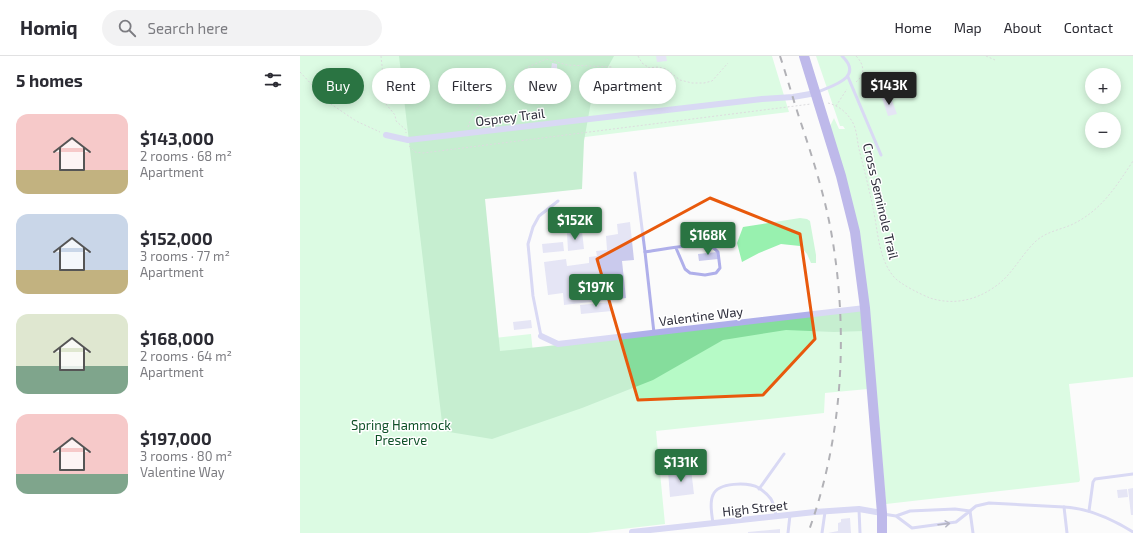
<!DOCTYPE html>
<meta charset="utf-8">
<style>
body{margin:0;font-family:"Exo 2",sans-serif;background:#f2f2f3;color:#2b2b33;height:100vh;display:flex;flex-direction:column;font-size:15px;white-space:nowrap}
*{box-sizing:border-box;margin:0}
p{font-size:13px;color:#7c7c81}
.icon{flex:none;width:22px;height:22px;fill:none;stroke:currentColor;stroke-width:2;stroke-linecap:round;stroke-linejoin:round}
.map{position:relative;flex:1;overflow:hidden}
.panel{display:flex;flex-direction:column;background:#fff;width:300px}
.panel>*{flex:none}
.hud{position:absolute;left:12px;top:12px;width:380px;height:36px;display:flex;gap:8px}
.controls{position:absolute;left:785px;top:12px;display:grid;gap:8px}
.controls a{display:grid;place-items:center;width:36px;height:36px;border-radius:50%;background:#fff;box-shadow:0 2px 10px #0003;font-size:20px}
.price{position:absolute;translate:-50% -34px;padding:0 9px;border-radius:4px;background:#2a7442;color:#fff;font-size:13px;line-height:26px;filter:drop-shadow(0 1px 2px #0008)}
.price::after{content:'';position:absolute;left:50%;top:24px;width:12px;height:9px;margin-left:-6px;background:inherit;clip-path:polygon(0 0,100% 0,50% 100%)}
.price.current{background:#222;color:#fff}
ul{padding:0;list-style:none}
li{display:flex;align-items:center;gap:12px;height:100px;padding:0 16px}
li span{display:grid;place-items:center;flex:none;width:112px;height:80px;border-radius:12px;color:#555}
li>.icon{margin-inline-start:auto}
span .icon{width:48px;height:48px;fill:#fffc;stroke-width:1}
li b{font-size:17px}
h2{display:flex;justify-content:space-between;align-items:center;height:48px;padding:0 16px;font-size:17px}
.pill{padding:0 14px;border-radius:18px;background:#fff;box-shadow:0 2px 10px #0003;font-size:14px;line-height:36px}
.pill.current{background:#2a7442;color:#fff}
header{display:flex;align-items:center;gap:24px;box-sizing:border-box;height:56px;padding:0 20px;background:#fff;border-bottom:1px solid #e1e1e2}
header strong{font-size:19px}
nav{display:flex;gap:22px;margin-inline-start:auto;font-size:14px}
.search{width:280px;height:36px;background:#f2f2f3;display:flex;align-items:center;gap:10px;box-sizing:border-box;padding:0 14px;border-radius:22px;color:#7c7c81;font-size:15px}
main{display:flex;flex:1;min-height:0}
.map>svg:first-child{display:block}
.green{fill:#b6fac6;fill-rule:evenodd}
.forest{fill:#85dd9c}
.water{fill:#98f1af}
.building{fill:#cacaed}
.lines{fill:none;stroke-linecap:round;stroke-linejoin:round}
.path{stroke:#b6b6ba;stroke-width:1;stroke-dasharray:2 2;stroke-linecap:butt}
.service{stroke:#afafea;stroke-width:3}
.minor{stroke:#afafea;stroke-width:6}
.primary{stroke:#7369d4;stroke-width:10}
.rail{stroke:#585862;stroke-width:2;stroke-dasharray:7 7;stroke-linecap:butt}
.oneway{stroke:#616180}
.marked{fill:none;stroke:#e8590c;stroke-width:3;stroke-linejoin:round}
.labels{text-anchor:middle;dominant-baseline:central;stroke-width:3;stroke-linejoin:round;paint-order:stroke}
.street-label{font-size:13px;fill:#2d2d3a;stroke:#fff}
.park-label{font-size:13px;fill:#0e5027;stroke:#fff}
</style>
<header>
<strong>Homiq</strong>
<div class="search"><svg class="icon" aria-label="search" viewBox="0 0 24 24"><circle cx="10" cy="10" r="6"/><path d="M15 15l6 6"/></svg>Search here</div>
<nav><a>Home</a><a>Map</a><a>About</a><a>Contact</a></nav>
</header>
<main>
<section class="panel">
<h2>5 homes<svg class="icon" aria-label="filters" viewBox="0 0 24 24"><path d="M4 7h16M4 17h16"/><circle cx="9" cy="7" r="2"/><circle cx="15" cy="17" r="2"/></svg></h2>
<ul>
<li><span style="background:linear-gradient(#f6c9c9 70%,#c2b280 0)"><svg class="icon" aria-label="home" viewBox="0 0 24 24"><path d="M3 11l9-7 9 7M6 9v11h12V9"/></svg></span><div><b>$143,000</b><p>2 rooms · 68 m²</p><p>Apartment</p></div></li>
<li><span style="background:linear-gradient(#c9d6e8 70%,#c2b280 0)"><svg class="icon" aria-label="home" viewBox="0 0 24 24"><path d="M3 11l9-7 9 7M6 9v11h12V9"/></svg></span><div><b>$152,000</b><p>3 rooms · 77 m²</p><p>Apartment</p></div></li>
<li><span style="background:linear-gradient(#dfe7d0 65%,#7fa58c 0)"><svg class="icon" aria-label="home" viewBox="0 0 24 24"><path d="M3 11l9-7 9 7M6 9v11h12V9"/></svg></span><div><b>$168,000</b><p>2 rooms · 64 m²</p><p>Apartment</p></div></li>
<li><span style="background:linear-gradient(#f6c9c9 75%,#7fa58c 0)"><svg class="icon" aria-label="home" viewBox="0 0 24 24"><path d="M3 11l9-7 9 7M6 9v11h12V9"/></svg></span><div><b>$197,000</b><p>3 rooms · 80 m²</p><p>Valentine Way</p></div></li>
</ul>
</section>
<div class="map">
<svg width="833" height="477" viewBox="0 0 833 477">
<rect width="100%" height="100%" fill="#fbfbfb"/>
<g class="green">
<path d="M0 0H472L489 56 123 101 150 287 231 278 233 297 522 265 523 275H564L568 333 525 337 524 357 356 375 365 468 288 477H0Z"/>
<path d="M516 0H833V321L769 328 780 424 779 426 586 448 569 252 530 70 534 62 539 73H545L543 70H540ZM792 19H814V41H792ZM792 63H814V85H792Z"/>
</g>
<path class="forest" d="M99 0H314L292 40 284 85 282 133 185 143 200 295 360 278 562 253 564 275 534 276 486 274 423 284 353 324 282 352 192 383 143 375Z"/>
<path class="water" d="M500 162 507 163 510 165 516 199V207H511L507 198 500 190 481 188 459 197 442 206 437 187 443 171Z"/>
<g class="building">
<path d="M356 0H366L367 5 357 6Z"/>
<path d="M252 7 257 8V13H251Z"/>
<path d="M330 20 338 21 337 28H329Z"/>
<path d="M590 39 597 58 588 60 582 42Z"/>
<path d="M330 166 334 204 322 205 326 242 264 249 263 237 248 239 244 206 266 203 267 210 289 207V201L297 200 296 195 307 194 306 180 318 178 317 168Z"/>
<path d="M282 175 284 193 268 195 267 177Z"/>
<path d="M263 186 264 195 243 197 242 188Z"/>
<path d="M417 196 418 203 399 205 398 198Z"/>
<path d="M311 246 312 255 281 258 280 249Z"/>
<path d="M231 264 232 272 214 274 213 266Z"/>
<path d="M391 413 394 438 370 441 368 415Z"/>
<path d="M833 432V459H831L828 433Z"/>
<path d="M827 433 828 441 818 442 817 434Z"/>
<path d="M550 462 551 477H528L538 475V467L541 466V463Z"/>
<path d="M480 473V477H448V476Z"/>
</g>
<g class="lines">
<g class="path">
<path d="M81 0 86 48 95 59 96 65 106 74V77"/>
<path d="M338 0 342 7 348 11"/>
<path d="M686 0 695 4"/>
<path d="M348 12 358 11 366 13 380 24 392 27H404L412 25 428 7"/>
<path d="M0 16 28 46 56 65 80 76"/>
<path d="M338 23 344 19 348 12"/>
<path d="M556 26C566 18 564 8 556 0"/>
<path d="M528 47C539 50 547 56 553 67 557 75 557 84 559 93 564 113 569 132 573 152 578 174 578 202 594 221 600 228 620 238 630 242 652 249 674 245 693 232 712 220 720 200 736 185 746 176 759 174 771 169 801 155 815 132 833 105"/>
<path d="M536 50 547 33"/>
<path d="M168 71 173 57 182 47 208 34 217 24 226 12 246 3 267 9 312 11"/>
<path d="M109 90 115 96 123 97 511 48"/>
</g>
<g class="service">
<path d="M548 21 581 99"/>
<path d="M518 36C534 29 564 21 542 0"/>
<path d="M335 117 345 196 354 277"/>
<path d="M345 196C358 194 400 186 410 190 413 191 416 194 418 196L420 212 416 217 405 219 390 217 385 213 376 192"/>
<path d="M241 280 233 240 228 188 233 171 239 160 258 145"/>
<path d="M459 433 484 398"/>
<path d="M764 451C788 452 812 463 833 476"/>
<path d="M559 453 560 477"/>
<path d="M789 455 793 426 795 423 833 418"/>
<path d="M583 458 596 460 612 472 656 466 670 455 655 453 610 455 596 460"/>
<path d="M413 467C412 459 409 447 413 439 418 426 448 426 459 432 462 434 468 439 471 443 474 448 475 454 476 460"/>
<path d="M488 477 490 459"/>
<path d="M522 477 525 456"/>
<path d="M673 477 670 455 676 450 689 447 764 451 767 477"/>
</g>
<g class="minor">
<path d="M86 79 108 84 462 43 493 41 516 37"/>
<path d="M241 280 258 288 565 252"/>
<path d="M332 477V476L515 456 559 453 582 457"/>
</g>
<path class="primary" d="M504 0 541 120 555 176 565 252 582 457V477"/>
<path class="rail" d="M480 0C487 21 493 43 500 64 512 100 524 137 531 175 549 275 543 382 508 477"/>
</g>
<defs><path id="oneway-shaft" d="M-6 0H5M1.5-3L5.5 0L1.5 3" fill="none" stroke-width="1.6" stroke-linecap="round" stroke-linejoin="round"/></defs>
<use class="oneway" href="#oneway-shaft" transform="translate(644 468) rotate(-7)"/>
<path d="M0 0H833V477H0ZM410 142 500 178 515 283 463 339 338 344 297 203Z" fill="#fbfbfb" fill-opacity=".55" fill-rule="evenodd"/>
<path class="marked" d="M410 142 500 178 515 283 463 339 338 344 297 203Z"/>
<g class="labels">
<g class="street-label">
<text transform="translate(210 61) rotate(-7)">Osprey Trail</text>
<text transform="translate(581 145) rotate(77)">Cross Seminole Trail</text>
<text transform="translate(401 260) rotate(-7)">Valentine Way</text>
<text transform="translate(455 452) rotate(-6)">High Street</text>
</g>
<g class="park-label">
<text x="101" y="369">Spring Hammock<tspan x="101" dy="15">Preserve</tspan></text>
</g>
</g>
</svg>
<div class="controls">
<a>+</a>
<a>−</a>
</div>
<b class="price current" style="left:589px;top:50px">$143K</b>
<b class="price" style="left:275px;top:185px">$152K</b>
<b class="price" style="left:408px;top:200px">$168K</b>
<b class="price" style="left:296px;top:252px">$197K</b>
<b class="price" style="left:381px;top:427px">$131K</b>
<div class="hud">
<a class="pill current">Buy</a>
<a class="pill">Rent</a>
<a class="pill">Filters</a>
<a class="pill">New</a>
<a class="pill">Apartment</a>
</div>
</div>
</main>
